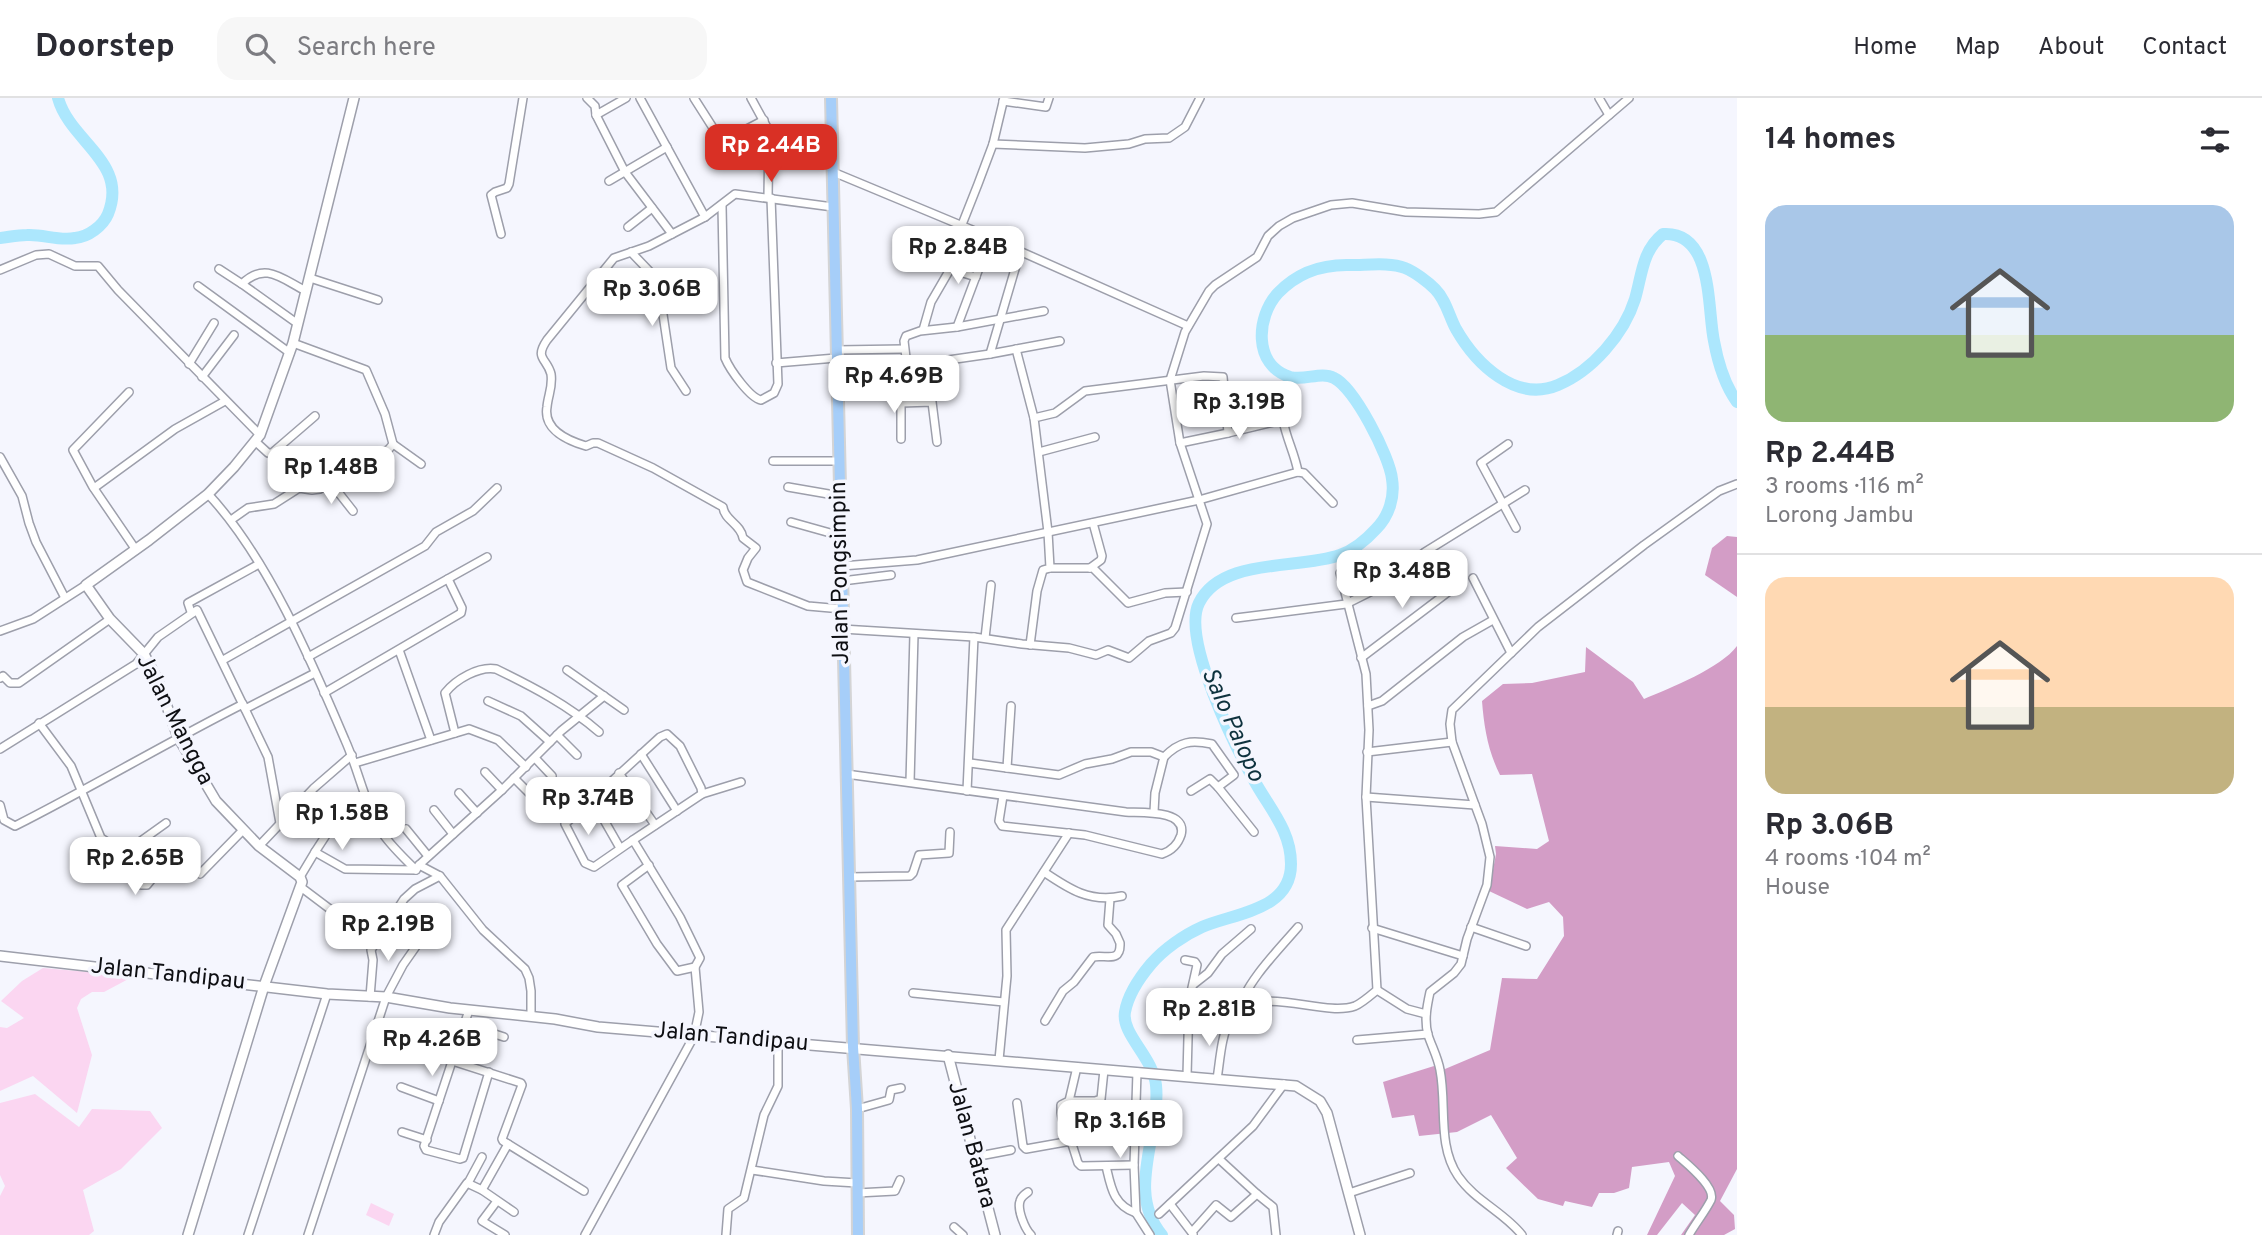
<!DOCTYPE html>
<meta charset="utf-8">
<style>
body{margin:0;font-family:Overpass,sans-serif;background:#f7f7f7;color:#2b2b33;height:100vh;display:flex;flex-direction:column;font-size:26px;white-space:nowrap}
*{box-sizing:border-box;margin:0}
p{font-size:23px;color:#7c7c81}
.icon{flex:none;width:38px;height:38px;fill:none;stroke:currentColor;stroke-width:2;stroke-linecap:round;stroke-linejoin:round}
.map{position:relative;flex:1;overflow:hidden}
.sheet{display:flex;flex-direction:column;background:#fff;width:525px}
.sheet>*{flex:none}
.price{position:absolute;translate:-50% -60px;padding:0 16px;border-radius:14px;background:#fff;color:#222;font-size:23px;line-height:46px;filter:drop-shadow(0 2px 4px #0008)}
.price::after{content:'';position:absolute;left:50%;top:42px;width:21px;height:16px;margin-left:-10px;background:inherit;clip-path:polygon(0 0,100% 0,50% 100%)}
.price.on{background:#d93025;color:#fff}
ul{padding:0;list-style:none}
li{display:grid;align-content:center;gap:14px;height:371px;padding:0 28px}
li+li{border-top:2px solid #e1e1e2}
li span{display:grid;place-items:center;height:217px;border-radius:21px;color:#555}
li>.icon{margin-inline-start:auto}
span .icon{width:126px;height:126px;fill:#fffc;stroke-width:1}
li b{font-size:30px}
h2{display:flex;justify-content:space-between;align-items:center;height:84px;padding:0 28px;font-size:30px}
header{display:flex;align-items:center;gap:42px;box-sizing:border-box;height:98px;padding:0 35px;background:#fff;border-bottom:2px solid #e1e1e2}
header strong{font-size:33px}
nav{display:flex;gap:38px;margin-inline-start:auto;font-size:24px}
.search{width:490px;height:63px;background:#f7f7f7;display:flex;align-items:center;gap:18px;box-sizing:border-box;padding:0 24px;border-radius:21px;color:#7c7c81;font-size:26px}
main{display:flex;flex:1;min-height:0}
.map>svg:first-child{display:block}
.green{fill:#fbd6f1}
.forest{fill:#d39dc6}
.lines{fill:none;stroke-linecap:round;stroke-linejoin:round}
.river{stroke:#ace7fd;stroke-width:12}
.minor-casing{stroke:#9d9fab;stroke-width:10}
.tertiary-casing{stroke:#9d9fab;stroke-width:12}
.primary-casing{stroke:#d4d4d5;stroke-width:14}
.minor{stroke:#fff;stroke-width:7}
.tertiary{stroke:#fff;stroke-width:9}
.primary{stroke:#a6cef9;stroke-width:10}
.labels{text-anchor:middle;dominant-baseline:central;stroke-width:7;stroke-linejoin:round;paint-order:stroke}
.street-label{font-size:23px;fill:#0e0f13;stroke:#f5f6fe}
.water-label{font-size:24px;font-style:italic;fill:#0e323e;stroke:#f5f6fe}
</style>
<header>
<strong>Doorstep</strong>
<div class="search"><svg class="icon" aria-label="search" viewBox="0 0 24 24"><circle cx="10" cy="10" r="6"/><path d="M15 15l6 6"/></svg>Search here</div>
<nav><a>Home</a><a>Map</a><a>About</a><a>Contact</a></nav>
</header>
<main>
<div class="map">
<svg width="1737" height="1137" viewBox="0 0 1737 1137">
<rect width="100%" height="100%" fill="#f5f6fe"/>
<g class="green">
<path d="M43 870 134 878 104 894H92L81 901 77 910 92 957 77 1015 33 978 0 993V929L7 930 24 920 1 903 22 883Z"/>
<path d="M35 996 79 1029 92 1011 150 1013 162 1030 121 1071 83 1092 94 1133 89 1137H0V1098L5 1088 0 1077V1005Z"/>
<path d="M371 1105 394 1116 389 1128 366 1117Z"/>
</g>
<g class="forest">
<path d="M1727 438 1737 439V499L1705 477 1712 450Z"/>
<path d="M1737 548V1071L1720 1103 1734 1117 1735 1131 1724 1137H1681L1695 1117 1682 1105 1657 1137H1647L1675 1078 1669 1064 1632 1069 1629 1090 1614 1095H1599L1592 1109 1565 1103 1563 1108 1538 1101 1506 1070 1517 1060 1491 1017 1457 1034 1419 1038 1414 1017 1392 1020 1383 984 1434 968 1445 971 1490 952 1502 880 1537 881 1564 838 1563 819 1549 804 1527 811 1489 793 1496 756 1495 748 1537 751 1549 743 1532 676 1500 677C1488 653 1484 629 1482 603L1503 586 1532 585 1585 574 1586 549 1633 584 1644 601C1670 590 1721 570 1737 548Z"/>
</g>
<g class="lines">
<g class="river">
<path d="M0 140C9 139 18 137 27 137 43 136 58 143 75 140 88 139 103 128 108 116 129 64 70 44 58 0"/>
<path d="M1162 1137C1125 1093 1161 1037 1156 987 1153 959 1121 936 1125 914 1128 897 1140 879 1151 866 1164 851 1184 837 1202 829 1234 815 1291 813 1291 766 1291 733 1270 711 1255 684 1236 650 1181 541 1199 505 1222 459 1297 472 1340 457 1354 452 1366 442 1376 431 1389 418 1395 399 1392 381 1390 359 1354 289 1334 280 1321 273 1305 283 1290 279 1253 267 1256 219 1278 195 1298 174 1323 166 1351 167 1368 167 1390 164 1405 170 1415 174 1428 184 1435 191 1446 202 1449 218 1456 231 1476 266 1516 305 1558 287 1592 273 1624 236 1635 201 1642 177 1642 153 1663 136 1714 133 1707 211 1714 243 1718 265 1724 286 1737 304"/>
</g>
<defs>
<g id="minor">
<path d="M587 0 595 8 596 17 626 0"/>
<path d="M640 0 705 119"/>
<path d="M694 0 722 44 764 22"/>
<path d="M751 0 769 33 768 99"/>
<path d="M1599 0 1609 17"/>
<path d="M1003 3 1046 9 1049 0"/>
<path d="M596 17 625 74 672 136"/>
<path d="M993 46 1085 50 1129 46 1145 41 1169 40 1185 29 1200 0"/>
<path d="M833 74 970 131 1188 228"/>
<path d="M609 83 667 49"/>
<path d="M722 108 725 260C730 272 750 300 761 302L774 295 778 286 771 100"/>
<path d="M833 109 735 96 705 119 649 148 614 160 547 242C534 261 547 260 551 276 553 289 548 297 547 309 543 332 569 343 586 348L593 345H598L653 370 723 409C724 422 741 426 743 440L756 450 748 460 743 472 747 484 808 508 842 511"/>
<path d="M628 129 652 110"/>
<path d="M501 136 491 97 495 94 507 90 509 86 523 0"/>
<path d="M631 154 652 176 659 190 671 270 686 293"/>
<path d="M219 171 242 186"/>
<path d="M950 171 976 179"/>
<path d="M0 172 36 157 49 156 75 168H98L118 192 260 337"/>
<path d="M310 180 378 202"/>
<path d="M198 188 290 255"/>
<path d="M1044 213 957 229 920 233 906 238 904 243 907 268 990 256 1060 243"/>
<path d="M298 226 242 186C265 163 282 181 306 193"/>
<path d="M957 229 984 157"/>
<path d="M923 232 931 204 949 173V145L963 124 978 86 993 46 1004 0"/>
<path d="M1016 251 1034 320"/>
<path d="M837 252 904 251"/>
<path d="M990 256 1020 154"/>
<path d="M776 265 836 260"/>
<path d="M189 266 214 225"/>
<path d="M907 268 901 305 932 304 937 344"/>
<path d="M202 279 234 237"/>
<path d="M129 294 73 352 93 389 136 452"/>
<path d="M1283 322C1286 340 1295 356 1298 374"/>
<path d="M1228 335 1294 319"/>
<path d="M901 341V305"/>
<path d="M256 344 268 355H272L315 318"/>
<path d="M393 346 421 366"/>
<path d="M1508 346 1481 365 1516 430"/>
<path d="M1039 354 1095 339"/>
<path d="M0 359 22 398 29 425 36 444 65 500"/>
<path d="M773 363H838"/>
<path d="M331 385 353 413"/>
<path d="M788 389 840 398"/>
<path d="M94 390 175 331 225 303"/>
<path d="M208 396C267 459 311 562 345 642 359 673 365 708 383 736 392 749 405 761 416 772L419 767 440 778 483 832 525 871 529 880 531 893V918"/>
<path d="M231 422 248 410 274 406 299 390 312 392 320 391 389 351 393 346 385 316 366 272 293 245"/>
<path d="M791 424 841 438"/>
<path d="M842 468 917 462 1199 402 1298 374 1304 375 1333 405"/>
<path d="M1050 470H1093L1128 505 1165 495 1187 494"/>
<path d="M1090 470 1101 462 1102 458 1093 425"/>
<path d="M1473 480 1511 555"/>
<path d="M842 483 891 477"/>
<path d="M191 514 188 505 259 466"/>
<path d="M1236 520 1346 506 1382 488 1425 454 1525 392"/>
<path d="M842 531 974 539 1022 546 1069 550 1096 557 1108 552 1129 560 1149 543 1171 535 1175 530 1207 426 1180 345 1170 282 1185 234 1209 193 1215 187 1257 159 1268 138 1279 128 1293 120 1331 107 1352 105 1406 114 1479 116 1496 114 1629 0"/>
<path d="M0 533 33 521 86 487"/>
<path d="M985 540 991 487"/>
<path d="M1030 547 1037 493 1043 472 1050 470 1048 434 1034 320 1055 315 1085 293 1204 278 1223 279 1228 335 1180 345"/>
<path d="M399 552 431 642"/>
<path d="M308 559 487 459"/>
<path d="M1361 560 1460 485"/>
<path d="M223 562 425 448 436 434 473 413 497 390"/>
<path d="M567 572 624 612"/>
<path d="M0 580 3 578 10 585H19L110 521"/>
<path d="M324 595 461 515 462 510 448 481"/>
<path d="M488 603 521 618 550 644"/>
<path d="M1011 608 1007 670 1059 677 1085 666 1112 661 1131 654H1151L1164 659C1180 643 1191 642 1212 646L1234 677 1218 689 1254 734"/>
<path d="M1368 608 1382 603 1463 539 1493 522"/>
<path d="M245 611 268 659 280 725"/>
<path d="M39 625 71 668 101 740 124 755 166 725"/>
<path d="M455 635 445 595C456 581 479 568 496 571 533 589 568 607 599 634"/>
<path d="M557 637 577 657"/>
<path d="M0 651 136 566 158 539 197 512 245 611 315 575"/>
<path d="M1367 654 1452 644"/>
<path d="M641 656 677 713"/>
<path d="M535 660 552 678"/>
<path d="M355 665 469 631 498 642 526 669"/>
<path d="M970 665 1007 670"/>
<path d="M485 674 502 692"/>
<path d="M619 675 655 727"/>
<path d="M846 676 1126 714C1139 715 1188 711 1181 737 1178 746 1171 753 1162 756L1085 737 1002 728 999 723 1003 698"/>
<path d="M514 680 530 696"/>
<path d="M910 684 914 536"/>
<path d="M967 693 974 539"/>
<path d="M1191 693 1210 681 1218 689"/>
<path d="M459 695 477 715"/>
<path d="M1366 699 1475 707"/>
<path d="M592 701 620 750"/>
<path d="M0 707 4 722 15 728C92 689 166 645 243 606"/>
<path d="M434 712 453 736"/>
<path d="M1154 714 1155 695 1164 659"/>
<path d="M406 731 428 758"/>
<path d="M633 742 594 769 585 765 565 726 660 639 667 636 680 648 701 690 702 696"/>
<path d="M259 748 314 690 352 657"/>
<path d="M315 754 341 714"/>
<path d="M124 755 141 787H147L160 771"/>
<path d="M419 767 502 692 561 633 604 598"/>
<path d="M649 767 622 787 657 846 677 873 695 869"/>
<path d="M1044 774C1069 791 1090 805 1122 798"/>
<path d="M200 776 243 732"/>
<path d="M300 779 315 754 345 771 416 772"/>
<path d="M849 779 910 778 913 775 919 757 949 755 950 734"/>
<path d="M302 790 363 836 377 843"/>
<path d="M1471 829 1526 848"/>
<path d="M1372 830 1463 858"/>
<path d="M1185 862 1195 864 1197 867 1189 903 1187 978"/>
<path d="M1194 886 1208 875 1222 856 1251 831"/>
<path d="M1377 892 1407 911 1426 916"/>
<path d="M913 895 1004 904"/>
<path d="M370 899 373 862 371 852 404 801 415 791 440 778"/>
<path d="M1240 911C1244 886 1281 849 1298 829"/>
<path d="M469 912 424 1048 426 1052 460 1061 463 1060 489 974"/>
<path d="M1045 923 1063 893 1074 884 1093 859C1105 856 1121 866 1120 845L1116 836 1108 827 1110 801"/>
<path d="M464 926 504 939"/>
<path d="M1357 942 1428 936"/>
<path d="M415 951 521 985 522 987 502 1041 503 1043 508 1046"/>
<path d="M999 962 1007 878 1006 832 1069 735"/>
<path d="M1137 974 1134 1067 1136 1115 1150 1137"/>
<path d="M1217 981C1220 963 1221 938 1230 922 1253 882 1321 920 1355 908 1362 905 1371 897 1377 892L1366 699 1369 632 1366 576 1340 475"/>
<path d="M401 989 439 1003"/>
<path d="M1069 1003H1095L1101 1001 1104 972"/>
<path d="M1017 1005 1023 1048 1026 1051 1071 1043 1078 1065 1081 1068 1134 1067"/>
<path d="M857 1011 889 1002 891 992 901 990"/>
<path d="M402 1034 427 1042"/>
<path d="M1071 1043C1067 1027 1060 1026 1061 1007L1069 1003 1077 969"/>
<path d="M1678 1058C1687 1066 1716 1089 1711 1102 1705 1114 1695 1126 1689 1137"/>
<path d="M974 1059 1011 1052"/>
<path d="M1219 1061 1257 1096"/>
<path d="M1106 1068C1111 1089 1113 1107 1136 1115"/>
<path d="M752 1072 824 1083 857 1085"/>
<path d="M468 1085 482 1059"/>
<path d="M482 1092 508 1046 584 1093"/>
<path d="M1028 1094C1025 1096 1021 1099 1020 1103 1017 1112 1025 1131 1031 1137"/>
<path d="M857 1095 895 1093 900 1082"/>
<path d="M1349 1095 1410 1075"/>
<path d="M497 1103 482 1123 505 1137"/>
<path d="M1170 1106 1193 1136"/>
<path d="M1159 1116 1253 1028 1284 986"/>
<path d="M954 1129 963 1137"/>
<path d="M1192 1134 1216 1107 1231 1119 1257 1096 1273 1109 1276 1137"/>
<path d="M248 1137 327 896"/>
<path d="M308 1137 386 899 403 867 417 847"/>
<path d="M434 1137 439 1124 467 1085 482 1092 514 1114"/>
<path d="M585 1137 694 938 699 914 695 869 700 860 680 819 633 742 702 696 741 684"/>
<path d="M726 1137 728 1111 744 1100 764 1017 778 988V944"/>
<path d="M1522 1137C1504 1114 1475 1103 1458 1078 1437 1047 1447 1007 1440 972 1438 960 1432 949 1428 937 1424 922 1427 908 1430 894L1454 875 1461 866 1467 841 1487 787 1490 759 1482 726 1452 644 1450 626 1452 612 1538 529 1644 447 1719 393 1737 386"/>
<path d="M1617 1137 1618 1133"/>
</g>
<g id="tertiary">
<path d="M0 858 327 896 386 899 450 910 555 921 598 929 1296 988 1320 1003 1327 1015 1360 1137"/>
<path d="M948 957 995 1137"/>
<path d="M188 1137 264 888 302 784 300 779 259 748 216 703 178 639 157 581 144 556 110 521 86 487 149 442 208 396 234 369 260 337 293 245 354 0"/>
</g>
<path id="primary" d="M831 0 853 949 857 1011 858 1137"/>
</defs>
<use href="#minor" class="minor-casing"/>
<use href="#tertiary" class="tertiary-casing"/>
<use href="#primary" class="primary-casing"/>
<use href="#minor" class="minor"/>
<use href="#tertiary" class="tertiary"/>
<use href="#primary" class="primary"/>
</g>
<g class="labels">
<g class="street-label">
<text transform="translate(841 475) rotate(-91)">Jalan Pongsimpin</text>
<text transform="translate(174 622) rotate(63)">Jalan Mangga</text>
<text transform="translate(168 877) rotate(6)">Jalan Tandipau</text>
<text transform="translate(731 940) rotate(5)">Jalan Tandipau</text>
<text transform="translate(971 1047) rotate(75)">Jalan Batara</text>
</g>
<g class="water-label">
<text transform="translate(1232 627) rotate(66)">Salo Palopo</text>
</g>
</g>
</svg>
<b class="price on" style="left:771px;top:86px">Rp 2.44B</b>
<b class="price" style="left:958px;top:188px">Rp 2.84B</b>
<b class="price" style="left:652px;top:230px">Rp 3.06B</b>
<b class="price" style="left:894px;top:317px">Rp 4.69B</b>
<b class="price" style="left:1239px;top:343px">Rp 3.19B</b>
<b class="price" style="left:331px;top:408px">Rp 1.48B</b>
<b class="price" style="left:1402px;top:512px">Rp 3.48B</b>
<b class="price" style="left:588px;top:739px">Rp 3.74B</b>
<b class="price" style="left:342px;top:754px">Rp 1.58B</b>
<b class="price" style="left:135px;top:799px">Rp 2.65B</b>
<b class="price" style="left:388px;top:865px">Rp 2.19B</b>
<b class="price" style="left:1209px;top:950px">Rp 2.81B</b>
<b class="price" style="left:432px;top:980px">Rp 4.26B</b>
<b class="price" style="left:1120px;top:1062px">Rp 3.16B</b>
</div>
<section class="sheet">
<h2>14 homes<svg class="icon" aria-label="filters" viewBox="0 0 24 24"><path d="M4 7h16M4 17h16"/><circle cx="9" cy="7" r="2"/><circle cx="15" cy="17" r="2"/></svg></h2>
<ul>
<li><span style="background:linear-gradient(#a9c7e8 60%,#8fb573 0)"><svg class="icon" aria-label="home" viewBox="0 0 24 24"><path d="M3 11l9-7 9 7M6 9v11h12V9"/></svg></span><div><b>Rp 2.44B</b><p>3 rooms · 116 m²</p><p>Lorong Jambu</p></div></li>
<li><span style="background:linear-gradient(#ffd9b3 60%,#c2b280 0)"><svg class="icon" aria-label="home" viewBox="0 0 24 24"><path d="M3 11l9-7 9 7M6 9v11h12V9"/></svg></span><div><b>Rp 3.06B</b><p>4 rooms · 104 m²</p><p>House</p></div></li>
</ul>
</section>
</main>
